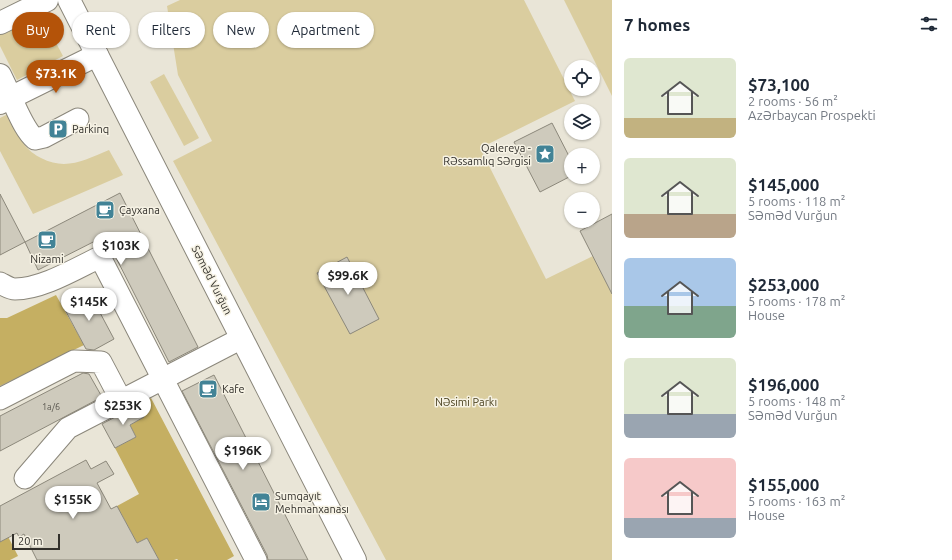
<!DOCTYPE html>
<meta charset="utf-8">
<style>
body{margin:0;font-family:Ubuntu,sans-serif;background:#f6f6f7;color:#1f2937;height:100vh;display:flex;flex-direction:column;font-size:15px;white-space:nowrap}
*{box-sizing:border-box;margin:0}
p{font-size:13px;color:#747a83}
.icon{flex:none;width:22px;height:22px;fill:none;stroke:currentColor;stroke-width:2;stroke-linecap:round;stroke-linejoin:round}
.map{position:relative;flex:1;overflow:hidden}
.drawer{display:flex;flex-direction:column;background:#fff;width:340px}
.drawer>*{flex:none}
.hud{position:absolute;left:12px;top:12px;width:380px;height:36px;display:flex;gap:8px}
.controls{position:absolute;left:564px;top:60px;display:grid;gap:8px}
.controls a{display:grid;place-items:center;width:36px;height:36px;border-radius:50%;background:#fff;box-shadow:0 1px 3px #0004;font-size:20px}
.scale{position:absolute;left:12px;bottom:10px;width:48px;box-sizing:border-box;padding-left:4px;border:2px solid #32302b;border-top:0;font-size:11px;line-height:14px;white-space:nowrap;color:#32302b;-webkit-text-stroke:3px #f6f2e4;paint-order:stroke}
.price{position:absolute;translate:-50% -34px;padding:0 9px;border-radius:14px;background:#fff;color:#222;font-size:13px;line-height:26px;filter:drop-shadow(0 1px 2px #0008)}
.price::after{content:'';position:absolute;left:50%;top:24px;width:12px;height:9px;margin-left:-6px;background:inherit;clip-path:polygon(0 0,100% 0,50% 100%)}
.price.selected{background:#b45309;color:#fff}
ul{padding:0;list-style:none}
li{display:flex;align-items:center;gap:12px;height:100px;padding:0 12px}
li span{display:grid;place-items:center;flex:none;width:112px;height:80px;border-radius:6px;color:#555}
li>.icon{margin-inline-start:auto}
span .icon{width:48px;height:48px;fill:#fffc;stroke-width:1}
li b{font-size:17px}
h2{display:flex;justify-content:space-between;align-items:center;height:48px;padding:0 12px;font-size:17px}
.tag{padding:0 14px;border-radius:18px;background:#fff;box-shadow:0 1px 3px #0004;font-size:14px;line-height:36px}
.tag.selected{background:#b45309;color:#fff}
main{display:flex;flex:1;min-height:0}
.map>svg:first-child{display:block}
.green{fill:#dacd9f}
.forest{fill:#c5af62}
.building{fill:#cecabc;stroke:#8c887b}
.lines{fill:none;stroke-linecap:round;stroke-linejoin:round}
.minor-casing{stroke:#8b877b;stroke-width:23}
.major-casing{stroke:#8b877b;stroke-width:24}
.minor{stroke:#fff;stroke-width:21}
.major{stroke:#fff;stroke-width:22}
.labels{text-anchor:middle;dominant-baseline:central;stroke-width:3;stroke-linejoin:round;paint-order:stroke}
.number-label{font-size:9px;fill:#59564f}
.poi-label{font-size:11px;fill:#32302b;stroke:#f6f2e4;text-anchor:start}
.street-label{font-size:11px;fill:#32302b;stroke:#f6f2e4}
.park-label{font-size:11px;fill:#49401e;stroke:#f6f2e4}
</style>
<main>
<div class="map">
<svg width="612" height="560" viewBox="0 0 612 560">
<rect width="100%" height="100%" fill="#e9e5d7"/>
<g class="green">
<path d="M180 0H524L575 101 480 148 546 279 593 256 612 294V560H386L173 161 212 141 178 75 167 6Z"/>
<path d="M564 0H612V96Z"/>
<path d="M40 13 63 56 17 80 0 46V34Z"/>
<path d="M164 74 199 138 184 146 150 82Z"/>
<path d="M8 114C13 124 18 134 24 144 28 150 35 155 41 158 66 171 85 160 109 150L123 175 33 214 0 151V118Z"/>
</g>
<g class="forest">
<path d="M56 295 84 345 0 386V318H7Z"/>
<path d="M151 398 234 556 227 560H178L177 559 174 560H159L147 538 137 543 117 506 139 494 115 448 136 437 130 425 144 417 138 405Z"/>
<path d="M0 521 18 556 10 560H0Z"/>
</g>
<g class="building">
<path d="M552 123 571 160V176L540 192 514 142Z"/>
<path d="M120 193 198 347 169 362 105 236 38 270 25 242Z"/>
<path d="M0 194 25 242 0 255Z"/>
<path d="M612 214V294L580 231Z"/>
<path d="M347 257 379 319 350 334 317 273Z"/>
<path d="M89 292 114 339 94 350 86 349 63 306Z"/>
<path d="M83 373 89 374 102 397 0 451V416Z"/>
<path d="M214 375 308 560H268L267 555 182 391Z"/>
<path d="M138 405 144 417 130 425 136 437 115 448 102 424Z"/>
<path d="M86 460 91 469 106 461 114 474 97 483 111 509 117 506 137 543 147 538 159 560H37L24 534 19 537 17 533 0 542V506Z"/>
</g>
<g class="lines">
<defs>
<g id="minor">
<path d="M11 98C17 110 25 131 35 139L44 137 78 119"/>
<path d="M0 283C4 285 10 289 15 289 42 289 75 269 100 257L256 560"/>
<path d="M0 399 74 361 101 362 121 400"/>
<path d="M25 478 68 428 242 338"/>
</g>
<g id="major">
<path d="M69 0 355 560"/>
<path d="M0 23 47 0"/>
<path d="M0 75 11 98"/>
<path d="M0 103 97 55"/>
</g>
</defs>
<use href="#minor" class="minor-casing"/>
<use href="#major" class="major-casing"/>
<use href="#minor" class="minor"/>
<use href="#major" class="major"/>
</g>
<defs>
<symbol id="parking-square" viewBox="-11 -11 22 22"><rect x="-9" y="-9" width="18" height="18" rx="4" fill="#428396" stroke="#f6f2e4"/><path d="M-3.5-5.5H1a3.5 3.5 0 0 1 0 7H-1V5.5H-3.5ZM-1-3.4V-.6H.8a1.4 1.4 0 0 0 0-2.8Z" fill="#fff"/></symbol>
<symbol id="sight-square" viewBox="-11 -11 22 22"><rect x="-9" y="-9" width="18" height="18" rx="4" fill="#428396" stroke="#f6f2e4"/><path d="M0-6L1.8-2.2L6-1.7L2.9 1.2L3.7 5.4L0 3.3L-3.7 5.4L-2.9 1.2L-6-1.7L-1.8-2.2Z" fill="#fff"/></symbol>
<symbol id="cafe-square" viewBox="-11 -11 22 22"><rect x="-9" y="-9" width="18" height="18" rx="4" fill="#428396" stroke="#f6f2e4"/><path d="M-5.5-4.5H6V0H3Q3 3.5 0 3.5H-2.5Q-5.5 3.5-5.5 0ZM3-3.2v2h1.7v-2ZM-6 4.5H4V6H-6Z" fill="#fff"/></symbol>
<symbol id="hotel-square" viewBox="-11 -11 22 22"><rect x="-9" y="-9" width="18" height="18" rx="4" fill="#428396" stroke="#f6f2e4"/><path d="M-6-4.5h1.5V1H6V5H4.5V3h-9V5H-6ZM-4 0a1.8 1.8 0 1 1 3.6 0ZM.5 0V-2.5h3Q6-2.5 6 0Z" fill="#fff"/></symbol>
</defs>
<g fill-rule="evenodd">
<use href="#parking-square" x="47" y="118" width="22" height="22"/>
<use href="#sight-square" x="534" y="143" width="22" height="22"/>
<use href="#cafe-square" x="94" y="199" width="22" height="22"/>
<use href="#cafe-square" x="36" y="229" width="22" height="22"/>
<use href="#cafe-square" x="197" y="378" width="22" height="22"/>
<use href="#hotel-square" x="250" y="491" width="22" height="22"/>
</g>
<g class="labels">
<g class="number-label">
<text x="51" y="407">1a/6</text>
</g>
<g class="poi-label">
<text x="72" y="129">Parkinq</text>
<text x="531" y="148" text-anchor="end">Qalereya -<tspan x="531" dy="13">Rəssamlıq Sərgisi</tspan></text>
<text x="119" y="210">Çayxana</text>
<text x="47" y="259" text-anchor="middle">Nizami</text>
<text x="222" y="389">Kafe</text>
<text x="275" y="496">Sumqayıt<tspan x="275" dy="13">Mehmanxanası</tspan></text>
</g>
<g class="street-label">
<text transform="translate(212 280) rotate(63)">Səməd Vurğun</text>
</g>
<g class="park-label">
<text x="466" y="402">Nəsimi Parkı</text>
</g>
</g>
</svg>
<div class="controls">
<a><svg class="icon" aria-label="locate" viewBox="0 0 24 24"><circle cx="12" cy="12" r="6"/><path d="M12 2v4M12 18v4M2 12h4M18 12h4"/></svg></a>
<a><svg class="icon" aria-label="layers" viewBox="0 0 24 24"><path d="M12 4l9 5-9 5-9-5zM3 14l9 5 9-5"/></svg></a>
<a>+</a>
<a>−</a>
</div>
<div class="scale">20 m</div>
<b class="price selected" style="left:56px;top:94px">$73.1K</b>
<b class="price" style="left:121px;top:266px">$103K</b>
<b class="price" style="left:348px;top:296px">$99.6K</b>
<b class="price" style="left:89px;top:322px">$145K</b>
<b class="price" style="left:123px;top:426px">$253K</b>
<b class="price" style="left:243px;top:471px">$196K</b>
<b class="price" style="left:73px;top:520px">$155K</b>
<div class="hud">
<a class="tag selected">Buy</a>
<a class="tag">Rent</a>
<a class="tag">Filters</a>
<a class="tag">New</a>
<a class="tag">Apartment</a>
</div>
</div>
<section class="drawer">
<h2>7 homes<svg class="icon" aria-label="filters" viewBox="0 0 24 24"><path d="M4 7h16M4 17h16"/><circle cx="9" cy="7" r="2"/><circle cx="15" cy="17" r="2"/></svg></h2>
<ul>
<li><span style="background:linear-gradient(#dfe7d0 75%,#c2b280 0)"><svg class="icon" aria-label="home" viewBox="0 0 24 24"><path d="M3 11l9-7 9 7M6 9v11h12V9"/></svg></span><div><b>$73,100</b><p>2 rooms · 56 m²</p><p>Azərbaycan Prospekti</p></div></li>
<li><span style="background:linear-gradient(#dfe7d0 70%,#b9a48a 0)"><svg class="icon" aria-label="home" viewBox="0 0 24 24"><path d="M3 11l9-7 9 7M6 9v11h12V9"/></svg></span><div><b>$145,000</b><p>5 rooms · 118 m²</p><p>Səməd Vurğun</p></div></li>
<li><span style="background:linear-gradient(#a9c7e8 60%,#7fa58c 0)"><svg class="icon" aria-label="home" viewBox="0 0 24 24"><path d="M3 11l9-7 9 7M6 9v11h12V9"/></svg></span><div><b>$253,000</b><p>5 rooms · 178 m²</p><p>House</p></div></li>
<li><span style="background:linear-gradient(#dfe7d0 70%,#9aa5b1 0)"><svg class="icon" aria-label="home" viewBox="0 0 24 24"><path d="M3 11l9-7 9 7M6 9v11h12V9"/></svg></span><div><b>$196,000</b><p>5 rooms · 148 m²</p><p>Səməd Vurğun</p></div></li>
<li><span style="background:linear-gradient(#f6c9c9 75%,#9aa5b1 0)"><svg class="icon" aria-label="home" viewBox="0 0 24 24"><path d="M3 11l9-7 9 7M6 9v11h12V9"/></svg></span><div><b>$155,000</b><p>5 rooms · 163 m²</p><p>House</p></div></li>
</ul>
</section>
</main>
